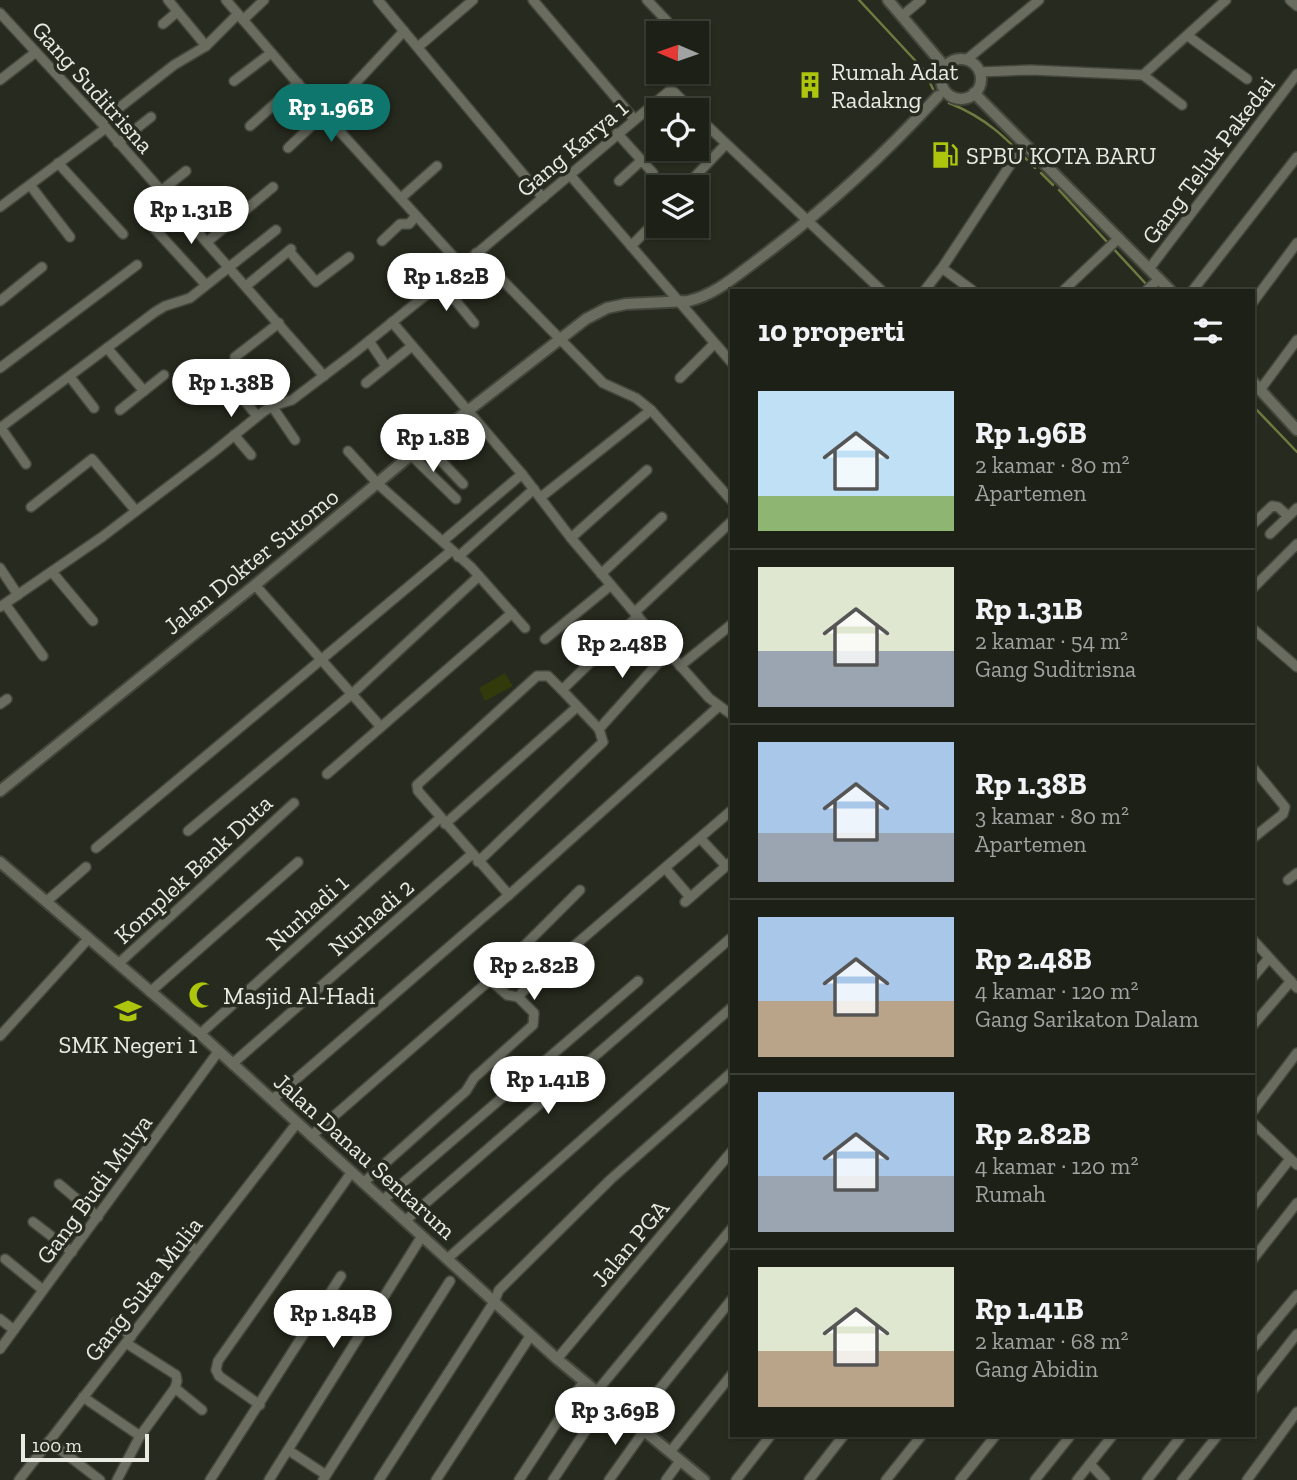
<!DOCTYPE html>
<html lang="id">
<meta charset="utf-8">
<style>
body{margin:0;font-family:"Zilla Slab",serif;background:#25281f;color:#f1f3f6;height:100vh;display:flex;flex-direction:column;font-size:26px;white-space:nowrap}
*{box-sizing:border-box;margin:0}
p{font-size:23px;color:#a0a3a1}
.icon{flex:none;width:38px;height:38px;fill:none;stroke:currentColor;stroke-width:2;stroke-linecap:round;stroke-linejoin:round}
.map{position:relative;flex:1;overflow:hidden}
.details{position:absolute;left:730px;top:289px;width:525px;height:1148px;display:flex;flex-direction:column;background:#1d2016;border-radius:0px;box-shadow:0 2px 5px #0004,0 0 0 2px #3b3e35}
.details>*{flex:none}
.needle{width:46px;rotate:272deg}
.controls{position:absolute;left:646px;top:21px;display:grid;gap:14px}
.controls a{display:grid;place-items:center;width:63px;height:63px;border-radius:0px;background:#1d2016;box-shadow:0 2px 5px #0004,0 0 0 2px #3b3e35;font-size:35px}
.scale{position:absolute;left:21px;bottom:18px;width:128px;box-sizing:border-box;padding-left:7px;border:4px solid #e9ebe3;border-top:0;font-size:19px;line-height:24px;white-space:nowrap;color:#e9ebe3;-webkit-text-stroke:5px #272a1e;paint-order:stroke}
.price{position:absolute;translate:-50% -60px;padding:0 16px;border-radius:24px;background:#fff;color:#222;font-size:23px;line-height:46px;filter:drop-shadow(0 2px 4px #0008)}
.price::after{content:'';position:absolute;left:50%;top:42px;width:21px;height:16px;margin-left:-10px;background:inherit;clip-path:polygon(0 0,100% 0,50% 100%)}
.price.current{background:#0f766e;color:#fff}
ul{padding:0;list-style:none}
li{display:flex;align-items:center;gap:21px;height:175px;padding:0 28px}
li+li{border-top:2px solid #3b3e35}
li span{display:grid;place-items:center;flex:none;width:196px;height:140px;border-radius:0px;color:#555}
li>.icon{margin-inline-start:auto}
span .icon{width:84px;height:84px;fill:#fffc;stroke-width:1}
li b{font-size:30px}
h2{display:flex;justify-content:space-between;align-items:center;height:84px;padding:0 28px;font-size:30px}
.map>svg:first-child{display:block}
.green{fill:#323a0c}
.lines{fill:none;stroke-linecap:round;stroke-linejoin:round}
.stream{stroke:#6e7a3f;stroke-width:2.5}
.minor-casing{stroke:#44463c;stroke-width:12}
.tertiary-casing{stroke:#44463c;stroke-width:14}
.minor{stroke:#696c5f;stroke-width:9}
.tertiary{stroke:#696c5f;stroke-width:10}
.labels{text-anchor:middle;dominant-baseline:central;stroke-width:7;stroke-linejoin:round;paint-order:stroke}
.poi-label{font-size:24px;fill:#e9ebe3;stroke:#272a1e;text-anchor:start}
.street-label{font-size:24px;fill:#e9ebe3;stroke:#272a1e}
</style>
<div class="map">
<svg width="1297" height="1480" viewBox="0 0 1297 1480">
<rect width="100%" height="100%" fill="#272a1e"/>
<path class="green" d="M505 673 513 686 485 701 479 688Z"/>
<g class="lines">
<g class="stream">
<path d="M859 0 924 70 933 89"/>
<path d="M949 103C987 118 1007 139 1035 168"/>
<path d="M1041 173 1053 185"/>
<path d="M1059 190 1147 285"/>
<path d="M1253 406 1297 452"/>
</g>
<defs>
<g id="minor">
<path d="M168 0 206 46"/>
<path d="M226 0 324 114 462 266"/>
<path d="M378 0 543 198"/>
<path d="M533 0 634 119"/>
<path d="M647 0 667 21"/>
<path d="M1290 0 1297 6"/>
<path d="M0 13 106 128 324 376"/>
<path d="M902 16 921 0"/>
<path d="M243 20 264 0"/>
<path d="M163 24 177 12"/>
<path d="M1188 36 1247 79"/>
<path d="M418 47 473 0"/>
<path d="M966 60 1039 0"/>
<path d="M979 72 1031 70 1143 75 1226 0"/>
<path d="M1143 75 1182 105"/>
<path d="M0 80 36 52"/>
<path d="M234 81 271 53"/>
<path d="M326 115 404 31"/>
<path d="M696 115 881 290"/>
<path d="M101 122 174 65 206 46 238 14"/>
<path d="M250 126 298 83"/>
<path d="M617 133 653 173"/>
<path d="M118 143 151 117"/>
<path d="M288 148 324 114"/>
<path d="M58 163 123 234"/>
<path d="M570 175 732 363"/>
<path d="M619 181 642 160"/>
<path d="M30 185 70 237"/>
<path d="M685 187 726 144"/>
<path d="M161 191 186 171"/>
<path d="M401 198 437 166"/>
<path d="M0 207 106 128"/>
<path d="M153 227 206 285"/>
<path d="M382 241 400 224H409L416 216"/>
<path d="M207 242 273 187"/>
<path d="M631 246 658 219"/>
<path d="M289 251 316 282 349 257"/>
<path d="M476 253 603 383 636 398 651 410 732 501"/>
<path d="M942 268 972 290"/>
<path d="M1149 269 1297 74"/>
<path d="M441 283 474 323"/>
<path d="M246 286 291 249"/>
<path d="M925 290 942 268 1024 144"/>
<path d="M1064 290 1119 238"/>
<path d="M1147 290 1159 279"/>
<path d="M1193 290 1297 157"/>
<path d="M0 301 42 267"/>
<path d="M1253 302 1297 243"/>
<path d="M392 322 522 474 571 538 668 652 709 698 732 715"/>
<path d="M369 341 386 366"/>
<path d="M107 348 144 391"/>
<path d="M235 357 279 323"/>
<path d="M0 368 137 265"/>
<path d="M220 370 257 416"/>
<path d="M70 377 94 408"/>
<path d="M680 378 714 344"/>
<path d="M366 383 412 346"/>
<path d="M1260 390 1297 340"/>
<path d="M272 406 295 440"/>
<path d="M120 410 164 375"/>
<path d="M0 428 155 312 165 306 190 298 276 230"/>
<path d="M1 428 26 464"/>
<path d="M234 435 251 455"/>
<path d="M425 444 463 484"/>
<path d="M348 451 378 484 471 567 525 628"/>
<path d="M411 455 456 499"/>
<path d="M541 497 651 410"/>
<path d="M31 507 92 459 136 511"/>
<path d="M1253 524 1272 506 1278 507 1288 516"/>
<path d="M1270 534 1297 508"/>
<path d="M571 538 647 470"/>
<path d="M443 541 522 474"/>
<path d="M458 557 534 489"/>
<path d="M0 568 18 595"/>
<path d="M52 572 93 621"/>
<path d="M601 574 662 517"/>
<path d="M255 585 381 727"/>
<path d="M1253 588 1297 544"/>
<path d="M5 604 43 656"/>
<path d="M0 607 102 537 211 454 263 412 272 406 292 400 354 353 462 266 668 92H674L692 110"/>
<path d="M635 612 732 521"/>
<path d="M638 616 562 690 548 676H537L417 785 418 791 509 895 718 707"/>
<path d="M1253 629 1297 667"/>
<path d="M545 639 611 585"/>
<path d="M680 666 732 624"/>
<path d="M0 704 7 699"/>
<path d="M599 729 668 652"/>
<path d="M1253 768 1285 807 1283 814 1253 838"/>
<path d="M327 774 512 613"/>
<path d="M445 824 577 707"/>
<path d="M188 831 353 693 479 576"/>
<path d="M700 838 726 866"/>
<path d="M96 848 451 551"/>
<path d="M478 862 603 742 599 729 562 690"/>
<path d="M665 868 690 897"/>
<path d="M1288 880 1297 873"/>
<path d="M47 901 86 867"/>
<path d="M685 902 732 861"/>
<path d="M1253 940 1297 988"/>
<path d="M118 964 294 803"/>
<path d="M1253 977 1269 958"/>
<path d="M490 980 580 890"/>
<path d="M150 992 298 862"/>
<path d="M1253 1025 1291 981"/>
<path d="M200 1034 440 818"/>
<path d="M0 1036 89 938"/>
<path d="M232 1064 472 854"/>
<path d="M272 1100 509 895"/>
<path d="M1253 1111 1297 1053"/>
<path d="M1253 1123 1297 1165"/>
<path d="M311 1136 490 980 507 995 518 997 531 983 732 810"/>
<path d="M363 1183 466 1091 474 1078 533 1025 534 1013 518 997"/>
<path d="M59 1184 98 1217"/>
<path d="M383 1200 638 981"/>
<path d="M1253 1206 1290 1159"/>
<path d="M405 1221 732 937"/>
<path d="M33 1222 72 1252"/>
<path d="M182 1241 189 1229"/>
<path d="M5 1259 43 1290"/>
<path d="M447 1259 732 1007"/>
<path d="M1253 1259 1297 1203"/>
<path d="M164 1263 182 1241 197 1250"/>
<path d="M0 1319 14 1330"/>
<path d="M116 1322 131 1337"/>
<path d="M126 1343 176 1375 177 1381 175 1388"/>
<path d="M1253 1348 1297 1295"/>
<path d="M0 1349 218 1052"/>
<path d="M557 1359 732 1151"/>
<path d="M1253 1390 1297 1334"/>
<path d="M597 1391 732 1228"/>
<path d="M83 1397 140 1436 175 1388 202 1410"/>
<path d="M260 1405 219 1376 216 1370 218 1361 351 1173"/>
<path d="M634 1421 732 1299"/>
<path d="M49 1441 100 1480"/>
<path d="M288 1450 326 1475"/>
<path d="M670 1452 732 1374"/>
<path d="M1090 1464 1105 1480"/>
<path d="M19 1480 297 1123"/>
<path d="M117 1480 140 1436"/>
<path d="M210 1480 341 1276"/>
<path d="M269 1480 422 1236"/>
<path d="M323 1480 450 1281"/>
<path d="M379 1480 494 1302 499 1290 611 1179 732 1072"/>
<path d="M436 1480 531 1335"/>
<path d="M519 1480 584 1381"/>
<path d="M553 1480 606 1400"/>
<path d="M609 1480 644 1431"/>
<path d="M666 1480 680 1461"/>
<path d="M736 1480 771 1435"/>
<path d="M809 1480 844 1435"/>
<path d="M886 1480 922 1435"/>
<path d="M960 1480 996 1435"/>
<path d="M1035 1480 1071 1435"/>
<path d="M1077 1480 1113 1435"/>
<path d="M1147 1480 1182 1435"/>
<path d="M1182 1480 1218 1435"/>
<path d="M1247 1480 1297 1412"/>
</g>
<g id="tertiary">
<path d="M888 0 945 67"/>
<circle cx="961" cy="79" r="20"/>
<path d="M974 93 1170 290"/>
<path d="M1253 382 1297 430"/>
<path d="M0 791 255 585 411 455 586 319 607 308 626 304 688 301C713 296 736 276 756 261 822 212 882 157 938 96"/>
<path d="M0 862 200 1034 557 1359 704 1480"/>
</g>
</defs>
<use href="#minor" class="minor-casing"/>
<use href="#tertiary" class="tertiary-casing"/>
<use href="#minor" class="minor"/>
<use href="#tertiary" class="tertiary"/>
</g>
<defs>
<symbol id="building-bare" viewBox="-9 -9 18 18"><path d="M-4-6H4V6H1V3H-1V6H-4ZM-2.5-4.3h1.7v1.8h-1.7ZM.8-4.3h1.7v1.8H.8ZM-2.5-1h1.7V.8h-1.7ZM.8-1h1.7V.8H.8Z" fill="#adc60d" stroke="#272a1e" stroke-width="2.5" paint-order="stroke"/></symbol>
<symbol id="fuel-bare" viewBox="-9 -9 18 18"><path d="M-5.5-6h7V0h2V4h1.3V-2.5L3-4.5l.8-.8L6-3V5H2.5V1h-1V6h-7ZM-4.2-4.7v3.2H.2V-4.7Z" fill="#adc60d" stroke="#272a1e" stroke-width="2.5" paint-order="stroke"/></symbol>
<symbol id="mosque-bare" viewBox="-9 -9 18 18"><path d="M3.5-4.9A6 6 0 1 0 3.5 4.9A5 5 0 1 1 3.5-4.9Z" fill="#adc60d" stroke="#272a1e" stroke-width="2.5" paint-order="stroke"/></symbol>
<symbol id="school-bare" viewBox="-9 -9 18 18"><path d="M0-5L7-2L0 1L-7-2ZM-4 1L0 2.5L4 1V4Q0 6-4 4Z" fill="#adc60d" stroke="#272a1e" stroke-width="2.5" paint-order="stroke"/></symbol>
</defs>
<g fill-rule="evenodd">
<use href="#building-bare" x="791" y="66" width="38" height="38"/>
<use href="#fuel-bare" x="926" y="136" width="38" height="38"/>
<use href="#mosque-bare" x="183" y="976" width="38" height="38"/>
<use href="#school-bare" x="109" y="992" width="38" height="38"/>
</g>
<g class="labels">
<g class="poi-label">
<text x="831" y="71">Rumah Adat<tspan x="831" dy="28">Radakng</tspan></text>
<text x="966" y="155">SPBU KOTA BARU</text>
<text x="223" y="995">Masjid Al-Hadi</text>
<text x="128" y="1044" text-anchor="middle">SMK Negeri 1</text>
</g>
<g class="street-label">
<text transform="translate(93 87) rotate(48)">Gang Suditrisna</text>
<text transform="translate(572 148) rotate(-40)">Gang Karya 1</text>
<text transform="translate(1208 160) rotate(-53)">Gang Teluk Pakedai</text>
<text transform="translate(251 561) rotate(-39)">Jalan Dokter Sutomo</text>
<text transform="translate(193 869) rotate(-43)">Komplek Bank Duta</text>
<text transform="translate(307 912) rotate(-42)">Nurhadi 1</text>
<text transform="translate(371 917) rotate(-41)">Nurhadi 2</text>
<text transform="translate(365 1156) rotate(42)">Jalan Danau Sentarum</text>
<text transform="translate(94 1189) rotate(-54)">Gang Budi Mulya</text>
<text transform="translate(630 1243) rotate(-50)">Jalan PGA</text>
<text transform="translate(143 1289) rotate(-52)">Gang Suka Mulia</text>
</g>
</g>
</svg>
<div class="controls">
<a><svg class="needle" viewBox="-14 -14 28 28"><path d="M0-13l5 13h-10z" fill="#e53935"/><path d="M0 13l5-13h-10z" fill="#a0a3a1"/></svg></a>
<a><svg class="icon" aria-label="locate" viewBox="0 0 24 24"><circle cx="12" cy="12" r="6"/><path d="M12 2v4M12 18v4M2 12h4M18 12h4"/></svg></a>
<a><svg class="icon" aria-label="layers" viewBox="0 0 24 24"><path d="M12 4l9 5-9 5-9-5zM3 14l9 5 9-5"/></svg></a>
</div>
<div class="scale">100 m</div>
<b class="price current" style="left:331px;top:144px">Rp 1.96B</b>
<b class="price" style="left:191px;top:246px">Rp 1.31B</b>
<b class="price" style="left:446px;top:313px">Rp 1.82B</b>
<b class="price" style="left:231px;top:419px">Rp 1.38B</b>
<b class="price" style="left:433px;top:474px">Rp 1.8B</b>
<b class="price" style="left:622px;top:680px">Rp 2.48B</b>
<b class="price" style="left:534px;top:1002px">Rp 2.82B</b>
<b class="price" style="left:548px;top:1116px">Rp 1.41B</b>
<b class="price" style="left:333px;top:1350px">Rp 1.84B</b>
<b class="price" style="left:615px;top:1447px">Rp 3.69B</b>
<section class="details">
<h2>10 properti<svg class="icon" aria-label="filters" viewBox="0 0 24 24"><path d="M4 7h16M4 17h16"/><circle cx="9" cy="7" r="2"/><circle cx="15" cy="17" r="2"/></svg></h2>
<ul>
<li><span style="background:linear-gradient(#bfe0f5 75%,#8fb573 0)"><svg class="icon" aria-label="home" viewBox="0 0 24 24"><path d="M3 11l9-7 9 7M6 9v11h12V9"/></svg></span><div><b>Rp 1.96B</b><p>2 kamar · 80 m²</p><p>Apartemen</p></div></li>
<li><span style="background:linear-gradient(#dfe7d0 60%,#9aa5b1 0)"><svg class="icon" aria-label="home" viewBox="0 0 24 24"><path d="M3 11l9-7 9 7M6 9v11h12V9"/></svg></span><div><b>Rp 1.31B</b><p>2 kamar · 54 m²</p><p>Gang Suditrisna</p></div></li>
<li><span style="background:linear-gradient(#a9c7e8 65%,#9aa5b1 0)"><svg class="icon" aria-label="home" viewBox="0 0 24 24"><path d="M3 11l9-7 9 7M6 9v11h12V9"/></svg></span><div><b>Rp 1.38B</b><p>3 kamar · 80 m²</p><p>Apartemen</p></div></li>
<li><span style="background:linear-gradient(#a9c7e8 60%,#b9a48a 0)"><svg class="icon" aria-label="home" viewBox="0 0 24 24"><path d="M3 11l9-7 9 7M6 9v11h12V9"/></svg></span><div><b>Rp 2.48B</b><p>4 kamar · 120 m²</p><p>Gang Sarikaton Dalam</p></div></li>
<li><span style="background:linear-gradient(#a9c7e8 60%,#9aa5b1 0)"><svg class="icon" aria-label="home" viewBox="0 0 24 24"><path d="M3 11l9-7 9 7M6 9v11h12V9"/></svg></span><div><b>Rp 2.82B</b><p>4 kamar · 120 m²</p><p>Rumah</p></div></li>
<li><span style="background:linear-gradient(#dfe7d0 60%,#b9a48a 0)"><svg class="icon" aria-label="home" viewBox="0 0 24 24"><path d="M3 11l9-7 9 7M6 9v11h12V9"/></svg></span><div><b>Rp 1.41B</b><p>2 kamar · 68 m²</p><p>Gang Abidin</p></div></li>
</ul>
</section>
</div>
